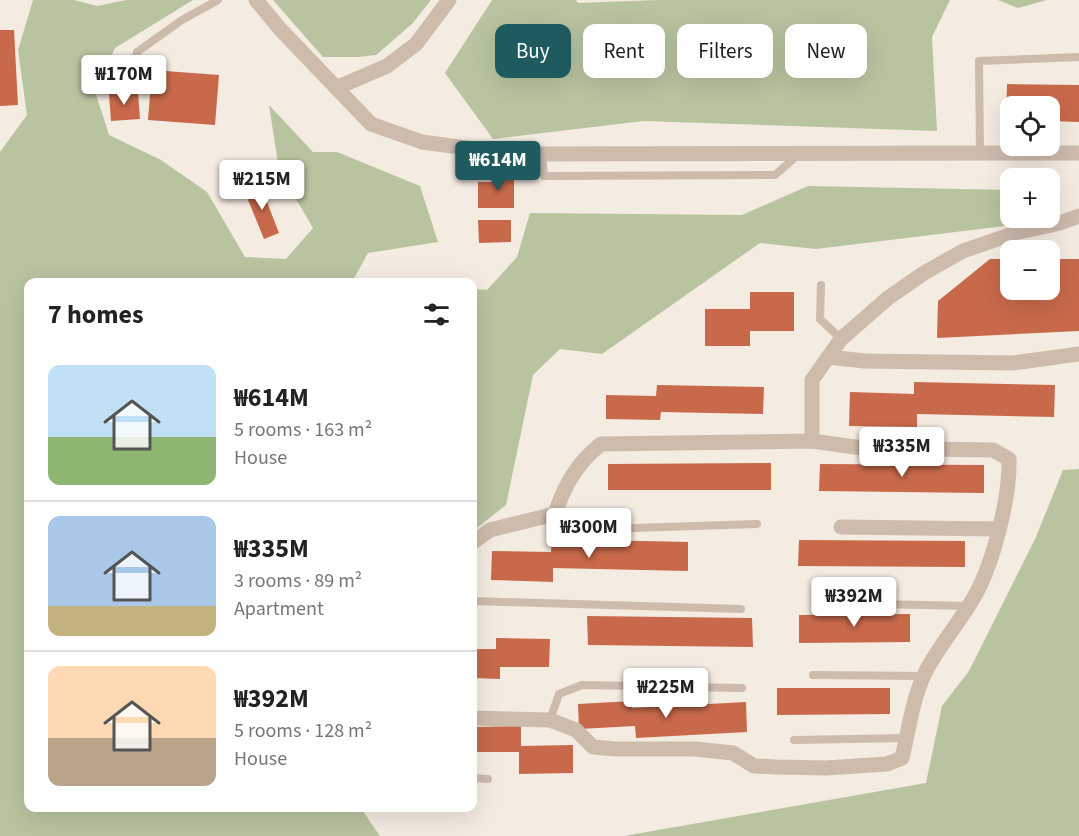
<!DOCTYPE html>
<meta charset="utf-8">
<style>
body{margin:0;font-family:"Source Sans 3",sans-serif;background:#f2f2f2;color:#222;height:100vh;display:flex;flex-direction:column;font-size:22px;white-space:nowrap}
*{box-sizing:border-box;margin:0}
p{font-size:20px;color:#767676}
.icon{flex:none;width:33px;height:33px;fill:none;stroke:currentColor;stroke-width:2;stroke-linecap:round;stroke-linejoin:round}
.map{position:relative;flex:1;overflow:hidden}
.side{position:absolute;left:24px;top:278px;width:453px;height:534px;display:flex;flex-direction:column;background:#fff;border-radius:12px;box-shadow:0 6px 24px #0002}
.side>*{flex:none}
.banner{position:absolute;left:495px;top:24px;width:494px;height:54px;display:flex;gap:12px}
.fabs{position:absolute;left:1000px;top:96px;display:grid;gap:12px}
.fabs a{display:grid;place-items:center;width:60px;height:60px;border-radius:12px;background:#fff;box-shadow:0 6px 24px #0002;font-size:30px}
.price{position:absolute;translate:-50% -51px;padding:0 14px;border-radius:6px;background:#fff;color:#222;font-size:20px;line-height:39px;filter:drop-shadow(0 2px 3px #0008)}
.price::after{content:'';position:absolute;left:50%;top:36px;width:18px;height:14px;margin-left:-9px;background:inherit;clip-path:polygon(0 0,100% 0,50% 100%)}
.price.selected{background:#1f5a5e;color:#fff}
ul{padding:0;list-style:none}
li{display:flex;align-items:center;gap:18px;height:150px;padding:0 24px}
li+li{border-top:2px solid #e0e0e0}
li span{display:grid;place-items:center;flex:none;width:168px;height:120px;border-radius:12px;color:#555}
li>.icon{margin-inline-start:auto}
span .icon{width:72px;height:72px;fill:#fffc;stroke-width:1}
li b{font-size:26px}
h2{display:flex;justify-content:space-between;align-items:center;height:72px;padding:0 24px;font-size:26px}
.pill{padding:0 21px;border-radius:12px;background:#fff;box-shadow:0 6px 24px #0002;font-size:21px;line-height:54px}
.pill.selected{background:#1f5a5e;color:#fff}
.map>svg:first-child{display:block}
.green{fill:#b8c4a0}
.building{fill:#c8694b}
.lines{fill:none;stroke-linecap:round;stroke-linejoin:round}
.service{stroke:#cdbbac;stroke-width:8}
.minor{stroke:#cdbbac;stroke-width:15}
.tertiary{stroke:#cdbbac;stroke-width:15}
</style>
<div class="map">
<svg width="1079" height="836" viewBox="0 0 1079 836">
<rect width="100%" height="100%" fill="#f4ebe1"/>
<g class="green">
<path d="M33 0H74L97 6 126 0H193L115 48 95 91 109 135 161 160 207 192 245 257 286 259 313 228 279 170 269 105 313 152H337L420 186 438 242 368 253 352 282H28V807H360L380 836H0V152L27 115 18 50Z"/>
<path d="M273 0H431L412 24 376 55 358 57H323Z"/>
<path d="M492 0H576L578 3 658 0H950L932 37 937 131 643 121 493 139 445 73Z"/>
<path d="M998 0H1047L1018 8Z"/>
<path d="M808 186 1011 190V218H1017L1013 225 816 249 760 243 602 354 560 349 533 375 506 505 473 531V289L487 290 517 257 530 213 742 215Z"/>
<path d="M1079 469V836H624L926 783 942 706 969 671 1036 537 1063 470Z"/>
</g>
<g class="building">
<path d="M0 30H14L18 105 0 106Z"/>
<path d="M152 70 219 75 215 125 148 120Z"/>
<path d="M1007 84 1079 85V122L1050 121V106H1011V121H1006Z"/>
<path d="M138 92 140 119 111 121 109 94Z"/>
<path d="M500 170H514V208H478V182H499Z"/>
<path d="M260 184 279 233 264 239 244 190Z"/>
<path d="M478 220H511V242L479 243Z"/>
<path d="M990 259H1011V290H1050V259H1079V331L937 338 938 301Z"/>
<path d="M750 292H794V331H750V346H705V309H750Z"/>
<path d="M914 382 1055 385 1054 417 917 414V427L849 426 850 392 914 394Z"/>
<path d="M657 385 764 387 763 414 661 412 660 420 606 419V395L656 396Z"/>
<path d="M771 463V490H608V464Z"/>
<path d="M820 464 984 465V493L819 491Z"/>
<path d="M552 539 688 542V571L553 568V582L491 580 492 551 551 552Z"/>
<path d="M799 540 965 541V567L798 566Z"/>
<path d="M910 614V642L799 643V615Z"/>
<path d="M587 616 752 618 753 647 588 645Z"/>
<path d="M496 638 550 639 549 667H500V679L472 678V649H496Z"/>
<path d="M777 688H890V714L777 715Z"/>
<path d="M632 701V708L746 702 747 732 636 738 635 726 579 729 578 704Z"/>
<path d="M521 726V746L573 745V773L519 774V752H472V727Z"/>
</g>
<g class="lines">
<g class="service">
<path d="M130 77 137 52 182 20 218 0"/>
<path d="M542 153 544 176 775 175 799 154"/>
<path d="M980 153 979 61 1079 57"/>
<path d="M821 285 820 319 841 339"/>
<path d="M555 514 572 530 757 524"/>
<path d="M472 601 741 609"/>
<path d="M834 603 967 606"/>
<path d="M813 675 923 676"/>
<path d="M550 720 559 694 582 685 742 688"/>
<path d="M794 740 907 738"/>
<path d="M472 778 488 779"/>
</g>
<g class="minor">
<path d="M336 88 387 66 416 44 449 0"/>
<path d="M828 357 865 361 1013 363 1079 354"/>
<path d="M812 441V380L841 339 888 298 924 273 963 251 1015 233 1060 223 1079 216"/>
<path d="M841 527 998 529"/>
<path d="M472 543 490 530 555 514C564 486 577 463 601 444L812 441 862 448 993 450 1009 459C1010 496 995 555 979 588 964 618 940 643 925 673 912 700 909 729 902 758L887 764 826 768 777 767 754 766 733 753 695 749H616L593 747 576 730 550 720 472 718"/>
</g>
<path class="tertiary" d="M256 0 280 29 371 124 422 142 512 154 1079 153"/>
</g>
</svg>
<div class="fabs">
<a><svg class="icon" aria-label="locate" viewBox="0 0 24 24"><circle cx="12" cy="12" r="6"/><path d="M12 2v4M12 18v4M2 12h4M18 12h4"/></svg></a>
<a>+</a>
<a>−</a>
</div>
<b class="price" style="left:124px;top:106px">₩170M</b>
<b class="price selected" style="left:498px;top:192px">₩614M</b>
<b class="price" style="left:262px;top:211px">₩215M</b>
<b class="price" style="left:902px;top:478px">₩335M</b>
<b class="price" style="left:589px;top:559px">₩300M</b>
<b class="price" style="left:854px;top:628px">₩392M</b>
<b class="price" style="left:666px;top:719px">₩225M</b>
<div class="banner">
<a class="pill selected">Buy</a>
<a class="pill">Rent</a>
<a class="pill">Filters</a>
<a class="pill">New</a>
</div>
<section class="side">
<h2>7 homes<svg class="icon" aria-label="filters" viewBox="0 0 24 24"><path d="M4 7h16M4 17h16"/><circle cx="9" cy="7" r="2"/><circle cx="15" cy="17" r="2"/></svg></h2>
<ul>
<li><span style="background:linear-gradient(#bfe0f5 60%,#8fb573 0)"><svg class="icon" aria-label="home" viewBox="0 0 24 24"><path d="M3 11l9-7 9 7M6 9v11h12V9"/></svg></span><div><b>₩614M</b><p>5 rooms · 163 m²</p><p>House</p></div></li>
<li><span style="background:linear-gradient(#a9c7e8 75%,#c2b280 0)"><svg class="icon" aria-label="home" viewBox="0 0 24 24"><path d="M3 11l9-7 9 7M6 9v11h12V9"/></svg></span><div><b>₩335M</b><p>3 rooms · 89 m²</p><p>Apartment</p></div></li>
<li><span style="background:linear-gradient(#ffd9b3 60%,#b9a48a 0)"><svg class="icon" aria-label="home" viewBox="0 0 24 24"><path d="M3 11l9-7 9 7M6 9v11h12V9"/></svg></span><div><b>₩392M</b><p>5 rooms · 128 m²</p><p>House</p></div></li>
</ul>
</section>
</div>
